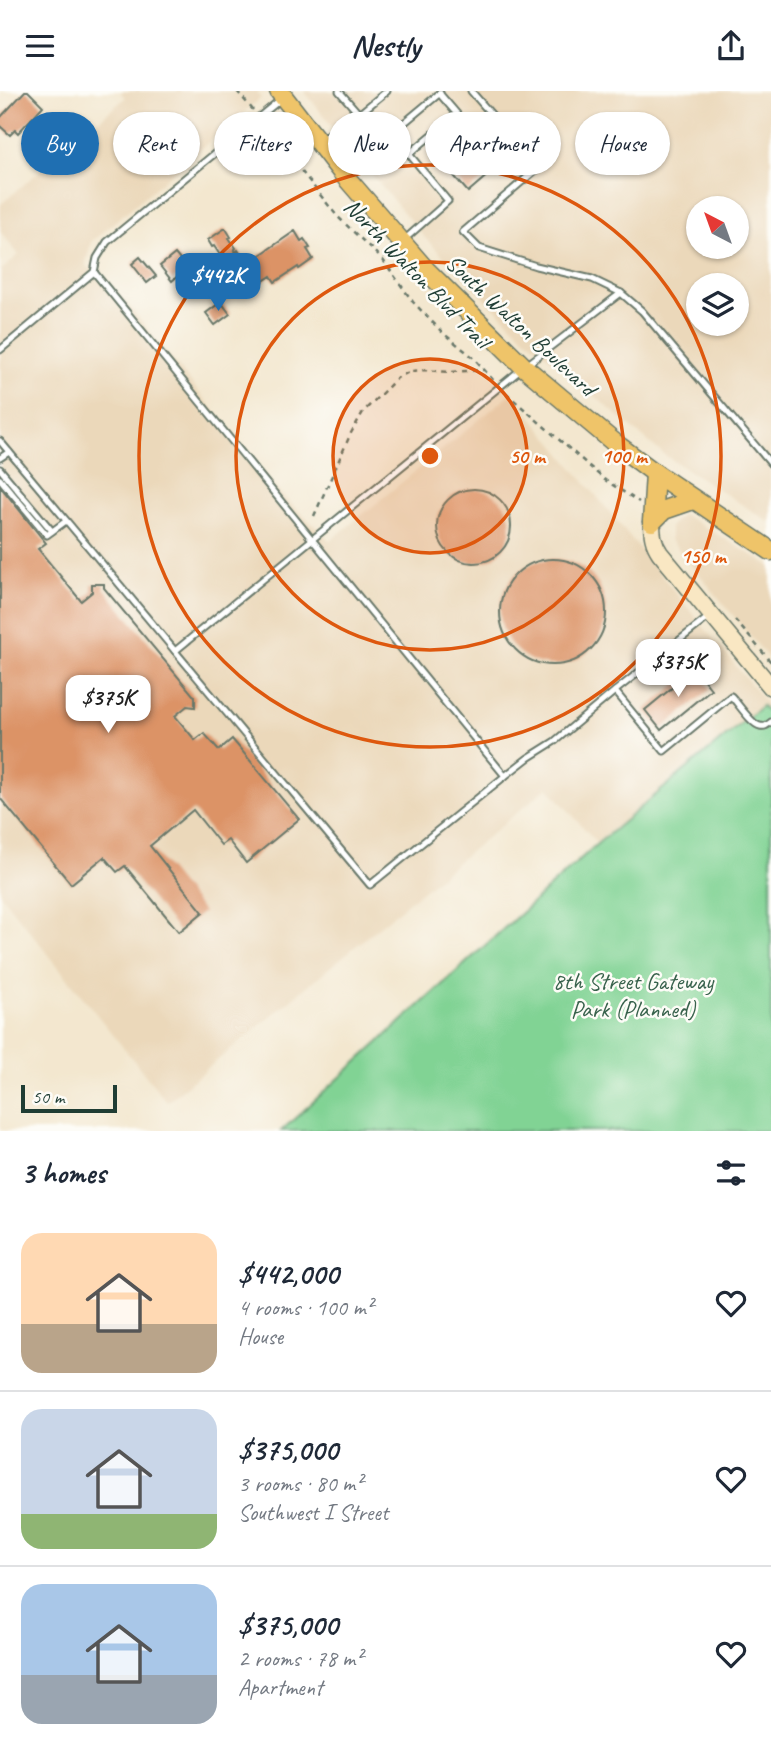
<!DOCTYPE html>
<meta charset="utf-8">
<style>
body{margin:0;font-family:Caveat,sans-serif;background:#f6f6f7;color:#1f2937;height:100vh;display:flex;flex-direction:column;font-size:26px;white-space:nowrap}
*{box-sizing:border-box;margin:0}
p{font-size:23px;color:#747a83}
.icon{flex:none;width:38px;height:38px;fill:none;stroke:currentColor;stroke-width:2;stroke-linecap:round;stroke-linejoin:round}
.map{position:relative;height:1040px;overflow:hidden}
.details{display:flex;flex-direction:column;background:#fff;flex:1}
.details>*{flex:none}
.hud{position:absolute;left:21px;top:21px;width:730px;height:63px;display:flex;gap:14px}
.needle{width:46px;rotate:319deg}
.fabs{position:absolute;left:686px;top:105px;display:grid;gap:14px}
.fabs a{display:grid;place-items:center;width:63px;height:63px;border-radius:50%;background:#fff;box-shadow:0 2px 5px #0004;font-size:35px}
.scale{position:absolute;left:21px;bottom:18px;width:96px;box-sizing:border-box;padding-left:7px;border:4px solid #1f3d34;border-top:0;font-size:19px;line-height:24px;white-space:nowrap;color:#1f3d34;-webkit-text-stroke:5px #fdfcf7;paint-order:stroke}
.price{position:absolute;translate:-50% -60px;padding:0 16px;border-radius:14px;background:#fff;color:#222;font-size:23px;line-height:46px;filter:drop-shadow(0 2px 4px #0008)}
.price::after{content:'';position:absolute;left:50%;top:42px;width:21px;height:16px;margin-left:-10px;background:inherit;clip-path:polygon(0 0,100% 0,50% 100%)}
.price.active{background:#1f6fb2;color:#fff}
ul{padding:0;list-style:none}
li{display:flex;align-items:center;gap:21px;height:175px;padding:0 21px}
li+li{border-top:2px solid #e0e1e3}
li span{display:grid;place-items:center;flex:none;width:196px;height:140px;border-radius:21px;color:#555}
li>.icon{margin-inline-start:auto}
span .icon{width:84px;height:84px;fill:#fffc;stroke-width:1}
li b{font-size:30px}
h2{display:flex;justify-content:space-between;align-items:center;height:84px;padding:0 21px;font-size:30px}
.chip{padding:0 24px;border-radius:32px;background:#fff;box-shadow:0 2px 5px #0004;font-size:24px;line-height:63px}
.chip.active{background:#1f6fb2;color:#fff}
header{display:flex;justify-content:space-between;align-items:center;height:91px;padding:0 21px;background:#fff;font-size:32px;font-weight:800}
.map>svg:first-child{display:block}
.built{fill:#ebd8ba;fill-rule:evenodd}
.green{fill:#81d394;stroke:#508864;stroke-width:2}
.building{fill:#dc9366}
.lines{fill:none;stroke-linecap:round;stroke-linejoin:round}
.lane-casing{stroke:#69786a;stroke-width:9}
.secondary-casing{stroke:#69786a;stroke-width:19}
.primary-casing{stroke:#69786a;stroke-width:21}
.path{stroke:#69786a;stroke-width:2.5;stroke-dasharray:5 5;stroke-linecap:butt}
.lane{stroke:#fff;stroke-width:5}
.secondary{stroke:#f9e7c3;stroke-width:16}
.primary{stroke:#efc469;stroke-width:18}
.ring{fill:none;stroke:#de580e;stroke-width:3.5}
.labels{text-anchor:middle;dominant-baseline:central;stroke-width:5;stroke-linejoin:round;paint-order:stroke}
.street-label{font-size:24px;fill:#1f3d34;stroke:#fdfcf7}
.park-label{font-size:24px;fill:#38624c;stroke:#fdfcf7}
.centre{fill:#de580e;stroke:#fdfcf7;stroke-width:3.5}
.ring-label{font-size:21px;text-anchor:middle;font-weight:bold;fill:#de580e;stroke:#fdfcf7;stroke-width:5;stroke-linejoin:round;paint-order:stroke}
</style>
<header><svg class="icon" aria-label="menu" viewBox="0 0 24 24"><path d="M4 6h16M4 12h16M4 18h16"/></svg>Nestly<svg class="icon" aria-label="share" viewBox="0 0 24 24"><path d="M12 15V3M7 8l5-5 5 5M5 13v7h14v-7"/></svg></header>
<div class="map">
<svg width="771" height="1040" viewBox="0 0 771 1040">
<rect width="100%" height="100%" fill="#fdfcf7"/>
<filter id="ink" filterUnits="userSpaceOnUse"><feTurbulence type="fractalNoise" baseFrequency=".0143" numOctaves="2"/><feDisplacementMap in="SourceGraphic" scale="14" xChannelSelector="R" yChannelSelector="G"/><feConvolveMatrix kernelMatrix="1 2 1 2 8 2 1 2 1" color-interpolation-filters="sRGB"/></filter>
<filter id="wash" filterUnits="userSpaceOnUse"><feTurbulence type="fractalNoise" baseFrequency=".00686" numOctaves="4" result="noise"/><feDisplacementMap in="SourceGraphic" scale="28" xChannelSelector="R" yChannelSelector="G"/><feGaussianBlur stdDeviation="1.57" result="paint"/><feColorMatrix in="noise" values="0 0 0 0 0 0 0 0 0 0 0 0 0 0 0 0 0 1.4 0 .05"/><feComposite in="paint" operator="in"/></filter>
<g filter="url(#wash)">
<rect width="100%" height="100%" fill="#f3e7cf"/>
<g class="built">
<path d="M120 0H256L261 7 91 151 86 171V175L107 188 282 404 330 450 512 302 771 618V644L737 639 596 751 548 696 167 1011 0 803V180L19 164 0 140V114L125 7Z"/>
<path d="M304 0H771V432L663 363 518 240 426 148 350 58ZM698 117H737V156H698ZM698 194H737V233H698Z"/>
<path d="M682 423 771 475V570L670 448V435Z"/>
</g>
<path class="green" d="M762 615 771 625V1040H281L598 752Z"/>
<g id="blocks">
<g class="building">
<path d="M25 0H28L43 15 18 42 15 39 10 44 0 35V27Z"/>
<path d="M476 38 504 70 468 101 448 78 452 74 444 65Z"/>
<path d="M224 138H226L231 146 229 147 236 157 234 159 236 161 238 159 247 173 295 140 301 150 304 148 310 157 307 158 313 168 299 178 298 176 275 191 271 185 251 198 244 186 236 191 222 170 225 168 224 166 222 167 214 155 212 156 208 149Z"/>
<path d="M175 163 187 177 172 190 160 175Z"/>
<path d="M140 166 156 185 147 192 132 173Z"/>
<path d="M221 211 230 223 215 234 206 222Z"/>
<path d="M0 395 46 452 38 458 81 510 92 501V493H104V497L193 604 195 605V616L187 615 175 625 195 649 204 642 219 659 232 648 299 728 246 772 228 749 221 754 193 719 150 755 203 821 179 841 125 775 117 781 104 766 71 793 0 707Z"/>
<circle cx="474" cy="435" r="37"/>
<circle cx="553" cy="521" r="53"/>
<path d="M695 578 711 598 661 639 645 619Z"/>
</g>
</g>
</g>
<g filter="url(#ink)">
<use href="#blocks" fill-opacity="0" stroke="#69786a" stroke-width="2"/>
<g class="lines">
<defs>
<g id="lane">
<path d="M339 0 359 23"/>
<path d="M471 0 538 77 463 141 479 157 536 175 592 188 621 202 642 220 771 373"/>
<path d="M320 49 359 23 387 0"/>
<path d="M345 81 440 2"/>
<path d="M405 148 448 110 409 63 457 23 439 2"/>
<path d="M94 181 505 685"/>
<path d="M0 259 94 181 97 167 107 151 281 8"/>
<path d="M0 350 370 794 505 685 528 667 555 650 615 600 710 525"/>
<path d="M0 367 9 361"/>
<path d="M0 378 52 440"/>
<path d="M0 388 47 444 66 430"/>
<path d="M175 560 524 276 621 202"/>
<path d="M615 600 664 660 731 605C737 611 752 634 760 635 766 636 767 634 771 631"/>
</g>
<path id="secondary" d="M652 431C652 443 653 452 660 462L771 596"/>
<g id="primary">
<path d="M279 0 343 83 426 179 524 276 616 353 655 382 771 460"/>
<path d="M652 431 655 382"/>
<path d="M652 431 664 419 693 409"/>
</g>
</defs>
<use href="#lane" class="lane-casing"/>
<use href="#secondary" class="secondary-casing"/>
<use href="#primary" class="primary-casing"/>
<g class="path">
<path d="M237 0 253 19"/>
<path d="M264 33 337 125 383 169 413 211 443 242 474 267 494 290"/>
<path d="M506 302 605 389 639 411"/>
<path d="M314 425 351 342 363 321 397 287 411 280 424 279 450 281 484 279"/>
<path d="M735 529 771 571"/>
</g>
<use href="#lane" class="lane"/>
<use href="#secondary" class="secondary"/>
<use href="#primary" class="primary"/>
</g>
</g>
<circle cx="430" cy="365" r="97" fill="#de580e" fill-opacity=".12"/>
<g class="ring">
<circle cx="430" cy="365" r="97"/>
<circle cx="430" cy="365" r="194"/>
<circle cx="430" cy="365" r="291"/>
</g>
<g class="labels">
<g class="street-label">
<text transform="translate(417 182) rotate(46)">North Walton Blvd Trail</text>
<text transform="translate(521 234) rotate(43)">South Walton Boulevard</text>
</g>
<g class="park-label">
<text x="633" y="890">8th Street Gateway<tspan x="633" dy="28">Park (Planned)</tspan></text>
</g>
</g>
<circle cx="430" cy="365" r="10" class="centre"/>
<g class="ring-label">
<text x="527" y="372">50 m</text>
<text x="624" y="372">100 m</text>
<text x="703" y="472">150 m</text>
</g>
</svg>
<div class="fabs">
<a><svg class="needle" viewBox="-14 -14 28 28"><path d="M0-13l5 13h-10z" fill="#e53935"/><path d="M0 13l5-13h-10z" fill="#747a83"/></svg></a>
<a><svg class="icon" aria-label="layers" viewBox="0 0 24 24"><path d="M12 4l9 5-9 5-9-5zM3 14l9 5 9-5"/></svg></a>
</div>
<div class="scale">50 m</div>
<b class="price active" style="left:218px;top:222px">$442K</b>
<b class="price" style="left:678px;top:608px">$375K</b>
<b class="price" style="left:108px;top:644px">$375K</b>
<div class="hud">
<a class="chip active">Buy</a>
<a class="chip">Rent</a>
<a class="chip">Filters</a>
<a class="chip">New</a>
<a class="chip">Apartment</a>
<a class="chip">House</a>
</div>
</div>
<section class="details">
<h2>3 homes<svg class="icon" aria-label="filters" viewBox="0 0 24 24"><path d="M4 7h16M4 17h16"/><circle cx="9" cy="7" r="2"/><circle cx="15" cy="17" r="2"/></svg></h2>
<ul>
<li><span style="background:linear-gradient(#ffd9b3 65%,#b9a48a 0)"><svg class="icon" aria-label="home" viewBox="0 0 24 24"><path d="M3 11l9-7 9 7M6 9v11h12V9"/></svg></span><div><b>$442,000</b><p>4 rooms · 100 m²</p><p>House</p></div><svg class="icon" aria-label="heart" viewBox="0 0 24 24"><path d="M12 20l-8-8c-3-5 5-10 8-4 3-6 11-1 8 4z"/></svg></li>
<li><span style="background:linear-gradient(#c9d6e8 75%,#8fb573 0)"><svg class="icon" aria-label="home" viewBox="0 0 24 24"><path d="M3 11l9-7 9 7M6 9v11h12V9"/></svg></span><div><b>$375,000</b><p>3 rooms · 80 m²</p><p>Southwest I Street</p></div><svg class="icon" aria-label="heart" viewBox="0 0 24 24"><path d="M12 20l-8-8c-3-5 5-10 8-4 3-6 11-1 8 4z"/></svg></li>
<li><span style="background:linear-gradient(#a9c7e8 65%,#9aa5b1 0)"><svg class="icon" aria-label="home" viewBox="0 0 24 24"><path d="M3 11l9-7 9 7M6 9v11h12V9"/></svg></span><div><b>$375,000</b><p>2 rooms · 78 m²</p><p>Apartment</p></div><svg class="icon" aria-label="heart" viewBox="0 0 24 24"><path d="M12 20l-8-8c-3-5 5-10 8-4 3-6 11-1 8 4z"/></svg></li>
</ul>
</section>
